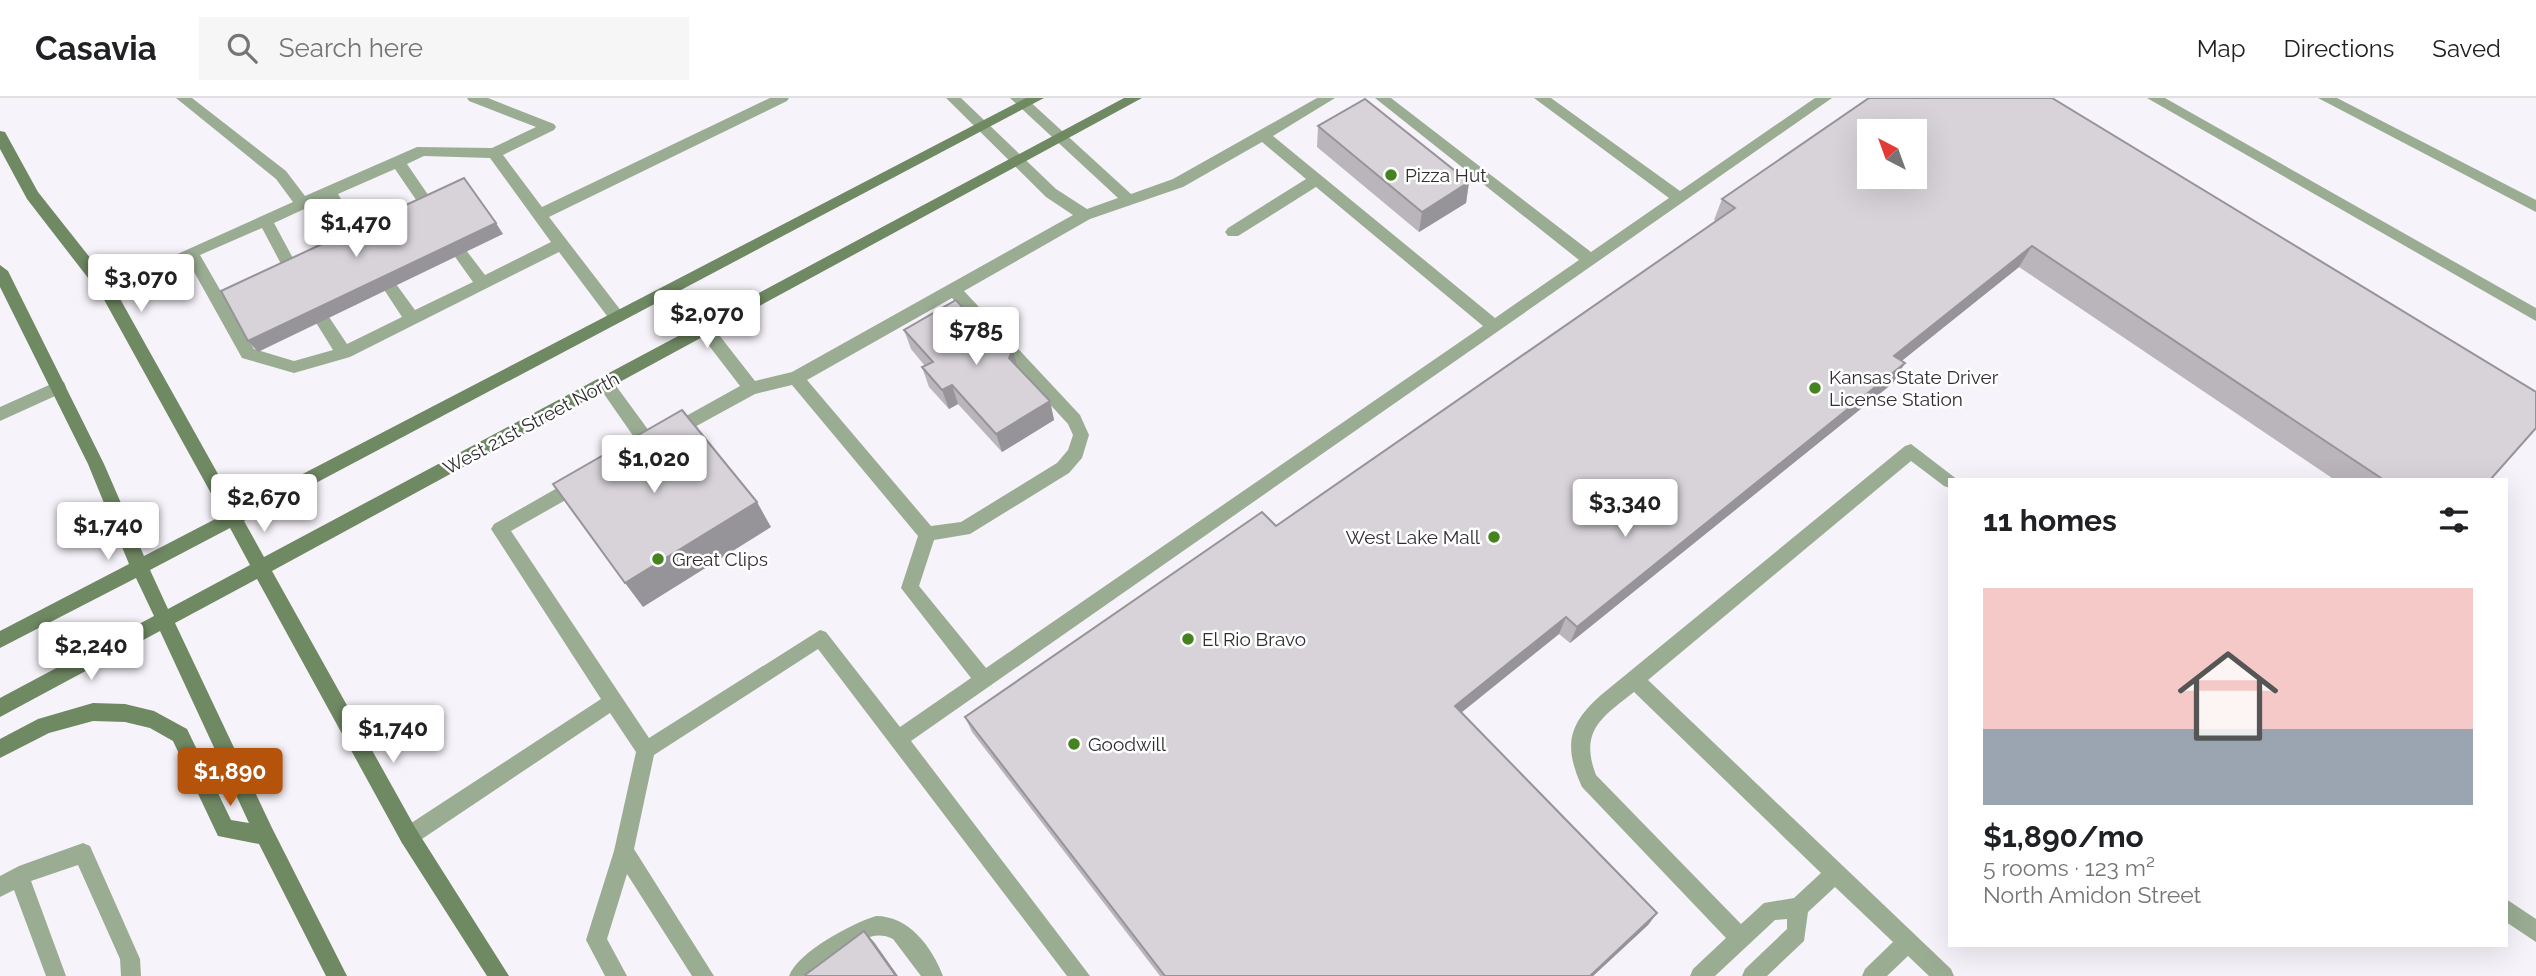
<!DOCTYPE html>
<meta charset="utf-8">
<style>
body{margin:0;font-family:Raleway,sans-serif;background:#f6f6f6;color:#202124;height:100vh;display:flex;flex-direction:column;font-size:26px;white-space:nowrap}
*{box-sizing:border-box;margin:0}
p{font-size:23px;color:#757577}
.icon{flex:none;width:38px;height:38px;fill:none;stroke:currentColor;stroke-width:2;stroke-linecap:round;stroke-linejoin:round}
.map{position:relative;flex:1;overflow:hidden}
.side{position:absolute;left:1948px;top:380px;width:560px;height:469px;display:flex;flex-direction:column;background:#fff;border-radius:0px;box-shadow:0 7px 28px #0002}
.side>*{flex:none}
.needle{width:46px;rotate:319deg}
.controls{position:absolute;left:1857px;top:21px;display:grid;gap:14px}
.controls a{display:grid;place-items:center;width:70px;height:70px;border-radius:0px;background:#fff;box-shadow:0 7px 28px #0002;font-size:35px}
.price{position:absolute;translate:-50% -60px;padding:0 16px;border-radius:7px;background:#fff;color:#222;font-size:23px;line-height:46px;filter:drop-shadow(0 2px 4px #0008)}
.price::after{content:'';position:absolute;left:50%;top:42px;width:21px;height:16px;margin-left:-10px;background:inherit;clip-path:polygon(0 0,100% 0,50% 100%)}
.price.selected{background:#b45309;color:#fff}
ul{padding:0;list-style:none}
li{display:grid;align-content:center;gap:14px;height:371px;padding:0 35px}
li+li{border-top:2px solid #e0e0e0}
li span{display:grid;place-items:center;height:217px;border-radius:0px;color:#555}
li>.icon{margin-inline-start:auto}
span .icon{width:126px;height:126px;fill:#fffc;stroke-width:1}
li b{font-size:30px}
h2{display:flex;justify-content:space-between;align-items:center;height:84px;padding:0 35px;font-size:30px}
header{display:flex;align-items:center;gap:42px;box-sizing:border-box;height:98px;padding:0 35px;background:#fff;border-bottom:2px solid #e0e0e0}
header strong{font-size:33px}
nav{display:flex;gap:38px;margin-inline-start:auto;font-size:24px}
.search{width:490px;height:63px;background:#f6f6f6;display:flex;align-items:center;gap:18px;box-sizing:border-box;padding:0 24px;border-radius:0px;color:#757577;font-size:26px}
.map>svg:first-child{display:block}
.lines{fill:none;stroke-linecap:round;stroke-linejoin:round}
.lane{fill:#9aad93;fill-rule:evenodd}
.street{fill:#9aad93;fill-rule:evenodd}
.secondary{fill:#6f8963;fill-rule:evenodd}
.wall{fill:#b9b5bb}
.shaded-wall{fill:#969498}
.building{fill:#d7d3d9;stroke:#969498;stroke-width:2;fill-rule:evenodd}
.poi-dot{fill:#458220;stroke:#fff;stroke-width:2.5}
.labels{text-anchor:middle;dominant-baseline:central;stroke-width:5;stroke-linejoin:round;paint-order:stroke}
.poi-label{font-size:19px;fill:#302e31;stroke:#fff;text-anchor:start}
.street-label{font-size:19px;fill:#302e31;stroke:#fff}
</style>
<header>
<strong>Casavia</strong>
<div class="search"><svg class="icon" aria-label="search" viewBox="0 0 24 24"><circle cx="10" cy="10" r="6"/><path d="M15 15l6 6"/></svg>Search here</div>
<nav><a>Map</a><a>Directions</a><a>Saved</a></nav>
</header>
<div class="map">
<svg width="2536" height="878" viewBox="0 0 2536 878">
<rect width="100%" height="100%" fill="#f7f3fa"/>
<g class="lines">
<g class="lane">
<path d="M176 0H192L286 73 305 98 417 49 492 50 536 29 469 3 467 0H488L554 26 556 29 554 32 503 57 542 109 770 0H789L787 3 549 119 622 214 624 218 622 222H610L559 154 350 259 294 275 242 260 188 163 114 198H102L100 194 102 190 293 104 276 81ZM424 58 490 60 551 144 485 177 466 152H456L453 156 473 184 415 212 396 186H386L383 190 402 219 347 246 329 219H317L315 223 333 252 294 263 254 251 200 157 262 130 288 179H298L301 175 274 125 326 101 355 148H365L368 144 338 96 395 71 425 115H435L437 111 435 107 407 66Z"/>
<path d="M946 0H961L1056 91 1087 111 1118 100 1010 0H1026L1131 96 1173 81 1317 0H1335L1273 38 1495 220 1579 162 1375 0H1391L1591 154 1669 100 1534 0H1551L1680 93 1815 0H1832L911 643 1090 878H1067L818 551 654 657 634 751 714 878H692L627 776 607 841 627 878H605L586 842 614 753 636 654 610 615 416 745 409 748 402 745 399 738 402 731 601 601 491 431 494 426 573 381H585L588 386 585 391 511 433 649 640 820 532 826 534 900 629 971 580 901 490 918 438 792 287 755 296 649 354 643 352 597 286 605 280 611 281 652 337 740 288 700 236 698 232 700 228H712L755 283 792 274 1073 117 1046 99ZM1262 44 1306 81 1228 130 1225 134 1228 138H1238L1316 89 1483 228 986 570 919 488 934 442 970 436 1069 375 1082 360 1089 337 1080 317 964 193 1090 121 1183 89ZM952 200 1068 326 1073 337 1068 352 1057 365 961 424 931 428 807 282Z"/>
<path d="M2147 0H2165L2536 210V223Z"/>
<path d="M58 283 64 284 66 289 64 294 0 323V309Z"/>
<path d="M1911 346 1958 382H1950V390L1944 388 1911 363 1648 582 1951 871 1954 878H1929L1908 858 1887 878H1862L1865 871 1893 844 1835 789 1808 814 1804 843 1767 878H1742L1745 871 1787 831V821L1775 822 1715 878H1690L1693 871 1726 840 1582 689C1564 649 1567 627 1601 597L1905 348ZM1634 594 1821 775 1794 800 1764 805 1741 826 1596 677C1579 633 1602 619 1634 594Z"/>
<path d="M83 745 90 748 140 861 141 878H121L120 861 78 767 31 783 66 878H46L14 792 0 799V778L19 768Z"/>
<path d="M2506 801 2536 821V844L2506 824Z"/>
<path d="M876 818C909 818 932 849 943 878H921L893 841C863 825 839 867 816 877 809 878 796 878 789 878 799 853 851 826 876 818Z"/>
</g>
<path class="street" d="M2318 0H2337L2536 102V114Z"/>
<path class="secondary" d="M1026 0H1044L244 423 264 459 1124 0H1142L272 473 416 731 509 878H487L402 745 257 481 175 525 272 730 347 878H326L259 746 218 738 173 643 150 630 125 624 93 623 49 635 0 660V641L38 621 93 605 125 606 154 613 187 631 231 722 249 725 160 533 0 619V600L154 518 136 480 0 550V533L129 466 88 366 0 189V167L8 173 104 366 144 458 223 417 102 198 27 101 0 51V33L5 34 38 94 114 190 237 410ZM230 430 250 467 168 511 150 472Z"/>
</g>
<g class="wall">
<path d="M1869 0 2490 382H2335L2019 169 1901 263 1893 285 1570 545 1559 536 1461 614 1657 815 1648 827 1593 878H1160L972 634 965 619 1276 428 1716 123 1714 122 1722 101Z"/>
<path d="M1318 28 1469 84 1466 105 1419 134 1317 49Z"/>
<path d="M904 232 1017 268 1050 303 1054 322 1002 354 958 306 949 311 929 289 922 269 925 268 911 251Z"/>
</g>
<g class="shaded-wall">
<path d="M1469 84 1466 105 1419 134 1422 114Z"/>
<path d="M496 125 503 136 258 254 248 243Z"/>
<path d="M2032 148 2019 169 1883 278 1894 258Z"/>
<path d="M1013 252 1018 272 1009 260Z"/>
<path d="M1905 265 1893 285 1570 545 1577 529Z"/>
<path d="M952 287 958 306 949 311 942 292Z"/>
<path d="M1050 303 1054 322 1002 354 996 336Z"/>
<path d="M757 404 771 429 643 509 625 485Z"/>
<path d="M1566 519 1559 536 1451 623 1455 608Z"/>
<path d="M1657 815 1648 827 1593 878H1590Z"/>
<path d="M864 833 874 844 898 878H896Z"/>
</g>
<g class="building">
<path d="M1869 0H2052L2536 294V330L2490 382H2384L2032 148 1894 258 1905 265 1577 529 1566 519 1455 608 1657 815 1590 878H1165L965 619 1262 414 1276 428 1735 110 1722 101ZM1869 33H1914V79H1869Z"/>
<path d="M1365 1 1469 84 1422 114 1318 28Z"/>
<path d="M464 80 496 125 248 243 221 193Z"/>
<path d="M956 202 990 240 999 239 1013 252 1009 260 1050 303 996 336 952 287 942 292 922 269 933 264 904 232Z"/>
<path d="M682 312 757 404 625 485 553 386Z"/>
<path d="M864 833 896 878H806L805 877Z"/>
</g>
<g class="poi-dot">
<circle cx="1391" cy="77" r="7"/>
<circle cx="1815" cy="290" r="7"/>
<circle cx="1494" cy="439" r="7"/>
<circle cx="658" cy="461" r="7"/>
<circle cx="1188" cy="541" r="7"/>
<circle cx="1074" cy="646" r="7"/>
</g>
<g class="labels">
<g class="poi-label">
<text x="1405" y="77">Pizza Hut</text>
<text x="1829" y="279">Kansas State Driver<tspan x="1829" dy="22">License Station</tspan></text>
<text x="1480" y="439" text-anchor="end">West Lake Mall</text>
<text x="672" y="461">Great Clips</text>
<text x="1202" y="541">El Rio Bravo</text>
<text x="1088" y="646">Goodwill</text>
</g>
<g class="street-label">
<text transform="translate(531 325) rotate(-28)">West 21st Street North</text>
</g>
</g>
</svg>
<div class="controls">
<a><svg class="needle" viewBox="-14 -14 28 28"><path d="M0-13l5 13h-10z" fill="#e53935"/><path d="M0 13l5-13h-10z" fill="#757577"/></svg></a>
</div>
<b class="price" style="left:356px;top:161px">$1,470</b>
<b class="price" style="left:141px;top:216px">$3,070</b>
<b class="price" style="left:707px;top:252px">$2,070</b>
<b class="price" style="left:976px;top:269px">$785</b>
<b class="price" style="left:654px;top:397px">$1,020</b>
<b class="price" style="left:264px;top:436px">$2,670</b>
<b class="price" style="left:1625px;top:441px">$3,340</b>
<b class="price" style="left:108px;top:464px">$1,740</b>
<b class="price" style="left:91px;top:584px">$2,240</b>
<b class="price" style="left:393px;top:667px">$1,740</b>
<b class="price selected" style="left:230px;top:710px">$1,890</b>
<section class="side">
<h2>11 homes<svg class="icon" aria-label="filters" viewBox="0 0 24 24"><path d="M4 7h16M4 17h16"/><circle cx="9" cy="7" r="2"/><circle cx="15" cy="17" r="2"/></svg></h2>
<ul>
<li><span style="background:linear-gradient(#f6c9c9 65%,#9aa5b1 0)"><svg class="icon" aria-label="home" viewBox="0 0 24 24"><path d="M3 11l9-7 9 7M6 9v11h12V9"/></svg></span><div><b>$1,890/mo</b><p>5 rooms · 123 m²</p><p>North Amidon Street</p></div></li>
</ul>
</section>
</div>
